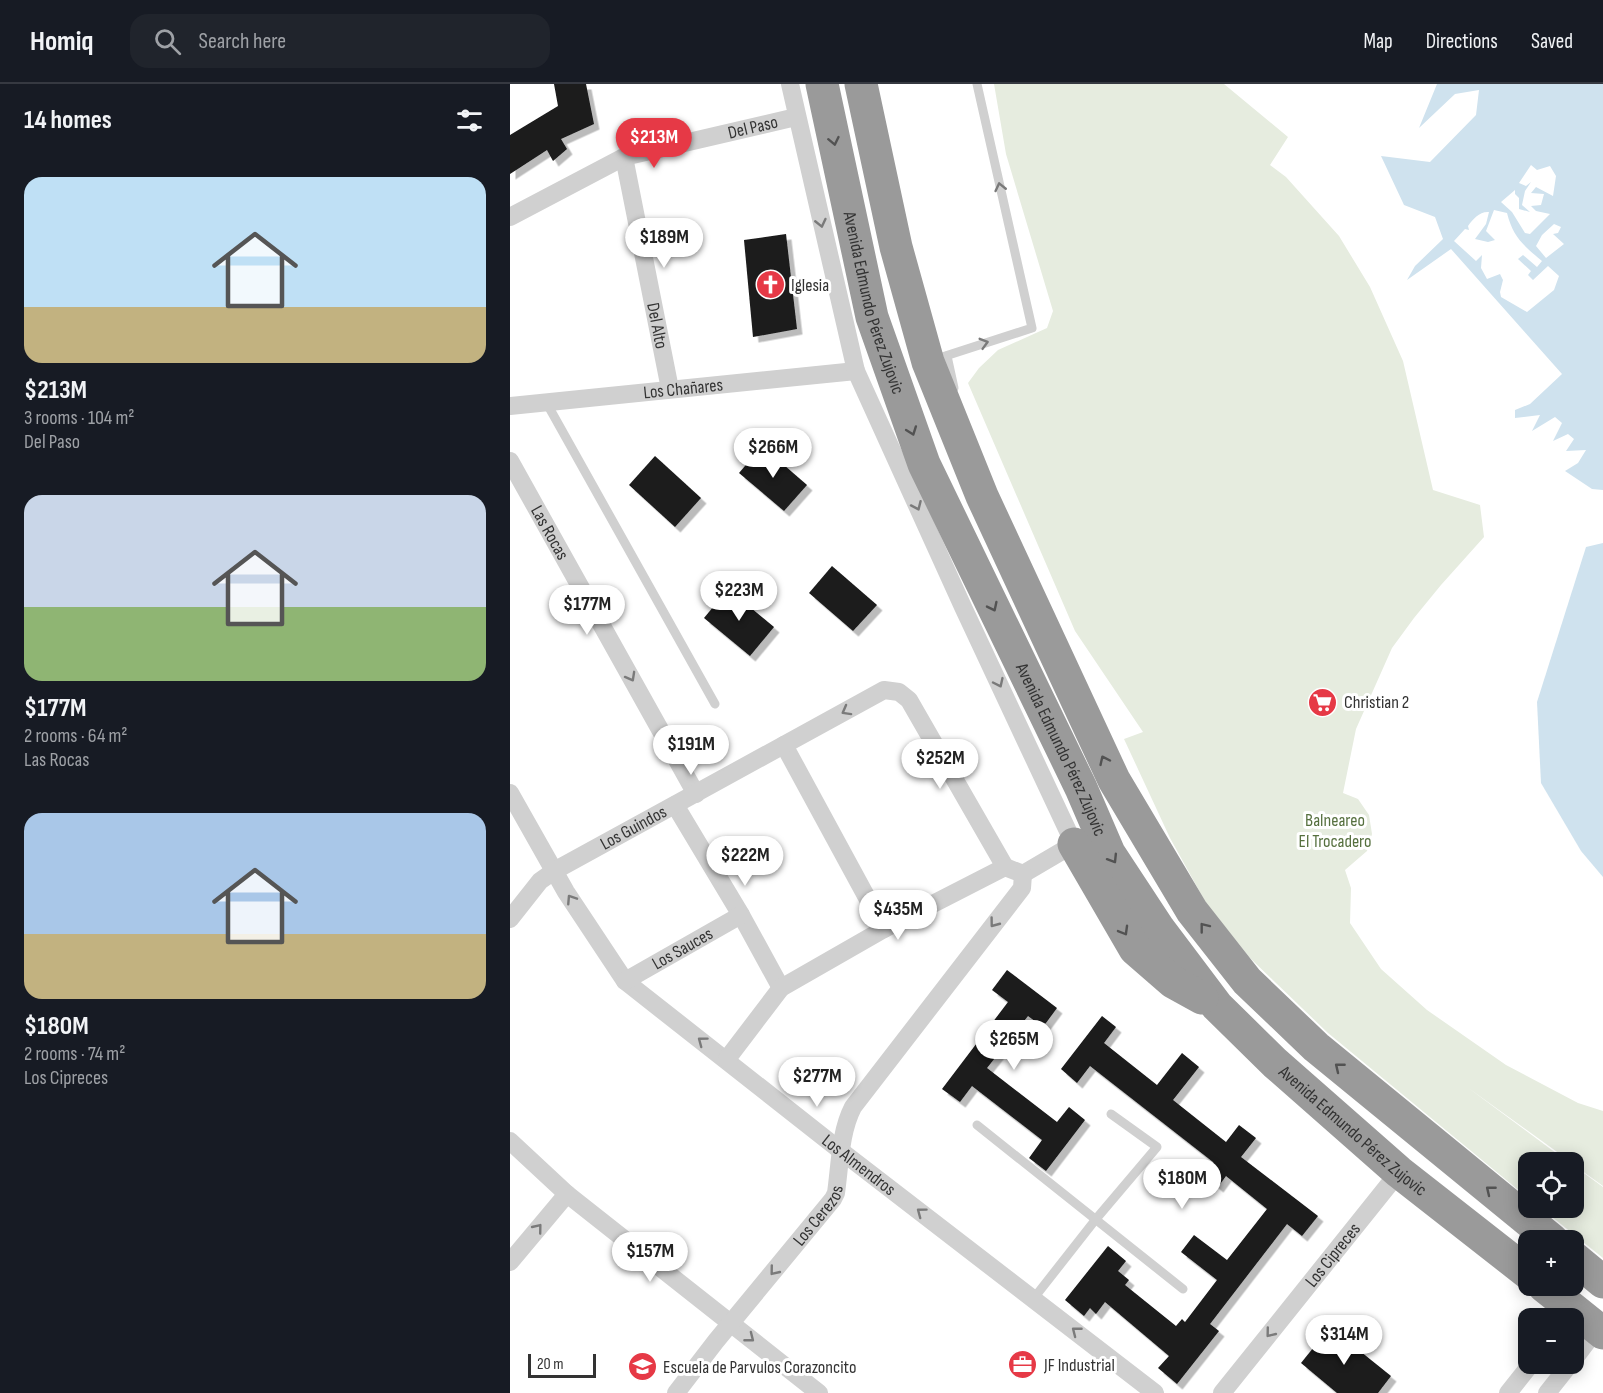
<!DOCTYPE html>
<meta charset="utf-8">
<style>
body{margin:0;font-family:"Sofia Sans Condensed",sans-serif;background:#20242c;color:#f1f3f6;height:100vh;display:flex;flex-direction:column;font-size:22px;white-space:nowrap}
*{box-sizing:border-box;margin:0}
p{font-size:20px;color:#9ea1a6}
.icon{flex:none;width:33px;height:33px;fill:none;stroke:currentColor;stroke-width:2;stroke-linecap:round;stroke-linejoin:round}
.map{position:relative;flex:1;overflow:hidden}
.drawer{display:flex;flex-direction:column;background:#171b24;width:510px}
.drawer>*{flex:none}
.controls{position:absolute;left:1008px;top:1068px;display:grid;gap:12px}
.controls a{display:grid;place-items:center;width:66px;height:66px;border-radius:12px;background:#171b24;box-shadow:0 3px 15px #0003;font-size:30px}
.scale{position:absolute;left:18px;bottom:15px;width:68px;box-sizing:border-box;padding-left:6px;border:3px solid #333;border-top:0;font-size:16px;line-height:21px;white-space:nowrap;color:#333;-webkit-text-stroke:4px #fff;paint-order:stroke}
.price{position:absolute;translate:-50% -51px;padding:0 14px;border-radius:21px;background:#fff;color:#222;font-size:20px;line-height:39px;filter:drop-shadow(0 2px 3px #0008)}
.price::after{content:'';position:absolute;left:50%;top:36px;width:18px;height:14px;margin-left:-9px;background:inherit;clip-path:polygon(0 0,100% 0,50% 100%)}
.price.on{background:#e63946;color:#fff}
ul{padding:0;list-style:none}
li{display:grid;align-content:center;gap:12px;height:318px;padding:0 24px}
li span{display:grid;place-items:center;height:186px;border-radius:18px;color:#555}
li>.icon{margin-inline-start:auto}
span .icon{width:108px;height:108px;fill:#fffc;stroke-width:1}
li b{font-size:26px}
h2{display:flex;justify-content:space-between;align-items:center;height:72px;padding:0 24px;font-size:26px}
header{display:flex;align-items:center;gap:36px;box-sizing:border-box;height:84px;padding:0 30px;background:#171b24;border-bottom:2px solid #363941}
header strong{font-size:28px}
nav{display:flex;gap:33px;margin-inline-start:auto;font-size:21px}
.search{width:420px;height:54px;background:#20242c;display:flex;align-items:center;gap:15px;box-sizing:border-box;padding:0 21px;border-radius:18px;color:#9ea1a6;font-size:22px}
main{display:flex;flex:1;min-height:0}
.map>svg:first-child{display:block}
.green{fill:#e6ecdf}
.water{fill:#cfe2ee;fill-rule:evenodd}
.building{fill:#1a1a1a;filter:url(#shadow)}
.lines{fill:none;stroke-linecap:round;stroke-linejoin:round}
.lane{stroke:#d0d0d0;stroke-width:9}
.street{stroke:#d0d0d0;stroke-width:18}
.highway{stroke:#9a9a9a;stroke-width:33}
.oneway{stroke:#525252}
.oneway2{stroke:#7a7a7a}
.labels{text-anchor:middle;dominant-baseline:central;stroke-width:6;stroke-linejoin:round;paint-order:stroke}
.street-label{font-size:18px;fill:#333;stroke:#fff}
.poi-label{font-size:18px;fill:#333;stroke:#fff;text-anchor:start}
.park-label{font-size:18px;fill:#56703f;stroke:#fff}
</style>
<header>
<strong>Homiq</strong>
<div class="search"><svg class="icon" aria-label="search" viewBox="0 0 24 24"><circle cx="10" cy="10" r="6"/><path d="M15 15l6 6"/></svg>Search here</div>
<nav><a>Map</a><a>Directions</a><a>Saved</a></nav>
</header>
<main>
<section class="drawer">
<h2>14 homes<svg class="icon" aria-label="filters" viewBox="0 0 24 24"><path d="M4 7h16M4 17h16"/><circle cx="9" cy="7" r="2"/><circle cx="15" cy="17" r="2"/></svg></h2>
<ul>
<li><span style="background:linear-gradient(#bfe0f5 70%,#c2b280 0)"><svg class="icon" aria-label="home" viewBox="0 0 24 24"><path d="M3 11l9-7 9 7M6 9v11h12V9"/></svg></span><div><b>$213M</b><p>3 rooms · 104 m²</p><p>Del Paso</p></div></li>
<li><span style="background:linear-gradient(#c9d6e8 60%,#8fb573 0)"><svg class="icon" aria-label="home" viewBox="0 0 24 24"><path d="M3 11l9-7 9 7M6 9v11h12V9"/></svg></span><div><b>$177M</b><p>2 rooms · 64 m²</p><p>Las Rocas</p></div></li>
<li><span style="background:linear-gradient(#a9c7e8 65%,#c2b280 0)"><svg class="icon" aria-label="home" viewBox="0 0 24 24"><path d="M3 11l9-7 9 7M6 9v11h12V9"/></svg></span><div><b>$180M</b><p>2 rooms · 74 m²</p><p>Los Cipreces</p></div></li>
</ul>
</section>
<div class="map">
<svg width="1093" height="1309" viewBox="0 0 1093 1309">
<defs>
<filter id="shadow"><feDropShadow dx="5.5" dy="5.5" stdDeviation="0" flood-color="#0004"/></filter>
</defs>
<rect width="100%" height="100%" fill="#fff"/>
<g class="green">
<path d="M484 0H714L778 53 760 81 776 93 829 152 860 203 893 277 923 406 970 421 974 453 931 501 904 534 882 564 846 645 833 709 848 715 859 731 862 750 857 767 835 786 841 804 840 839 871 885 917 926 996 981 1068 1019 1093 1027V1102L1064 1081V1078H1061L957 1003 1058 1078H1018V1114L818 949 740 874 696 819 660 754 614 655 633 648 565 547 458 299 469 284 488 266 537 244 543 227 496 70Z"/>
<path d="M1064 1082 1093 1103V1174L1031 1124H1064Z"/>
</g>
<g class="water">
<path d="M927 0H1093V406L1082 405 1055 387 1068 379 1076 366 1056 367 1064 355 1058 350 1043 357 1052 339 1045 333 1022 347 1030 331 1005 334V326L1020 320 1052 290 941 165 897 196 905 182 933 155 925 133 894 121 871 72 920 78 966 31 969 6 945 10 909 44ZM1021 81 1027 86 1040 82 1046 92 1043 112 1026 103 1021 109 1034 110 1031 121 1021 122 1026 127 1040 130 1020 150 1015 149 1002 128 991 118 1005 106V110L1009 114V125L1020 128 1012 121 1015 107 1021 98 1016 102 1009 99ZM984 126 997 129C1003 153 1013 161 1032 177L1027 183 1013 171 1008 175 1021 187 1018 191 1023 196 1038 182 1049 192 1044 206 1017 228 991 213 990 208 993 196 990 190 977 195 971 184 972 171 966 177 944 157 955 145 959 146 958 142C963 135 970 127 979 128L976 140 965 155 978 158 985 156 976 147ZM1044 140 1051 143 1048 149 1043 150 1054 160 1036 174 1026 162 1032 151Z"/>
<path d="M1093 459V793L1071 767 1031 699 1027 618 1076 463Z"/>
</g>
<g class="building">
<path d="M44 0H76L84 40 51 55 57 65 43 77 37 66 0 90V51L48 22Z"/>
<path d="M276 150 287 245 243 253 234 156Z"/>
<path d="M252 362 297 401 274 427 229 389Z"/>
<path d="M145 372 191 414 165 443 119 401Z"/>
<path d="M322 482 367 521 343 547 299 509Z"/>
<path d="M218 505 264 543 240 572 194 534Z"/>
<path d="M497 886 547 924 533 943 518 932 477 984 547 1038 559 1023 575 1036 536 1087 519 1074 532 1056 462 1002 450 1018 432 1005 498 918 482 906Z"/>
<path d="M592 932 606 943 594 959 647 1001 672 969 689 983 663 1016 716 1058 729 1041 746 1054 731 1073 808 1132 792 1152 777 1140 700 1240 709 1247 667 1300 648 1284 659 1272 595 1218 586 1230 580 1224 574 1232 555 1216 598 1162 616 1177 608 1187 619 1196 615 1201 666 1242 672 1235 675 1238 707 1196 671 1168 684 1151 717 1176 757 1125 716 1092 708 1103 693 1091 703 1078 580 982 567 999 551 985Z"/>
<path d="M820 1243 881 1292 868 1309H827L791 1279Z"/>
</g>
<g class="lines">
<g class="lane">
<path d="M437 272 444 304"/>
<path d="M423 276 522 244 467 0"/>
<path d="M36 318 205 620"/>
<path d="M467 1041 673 1205"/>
<path d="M524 1214 586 1135 647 1063 601 1030"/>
</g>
<g class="street">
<path id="s1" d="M114 73 160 305"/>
<path id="s2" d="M0 133 114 73 286 33"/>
<path id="s3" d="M0 322 346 287"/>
<path id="s4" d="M0 377 186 710"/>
<path d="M274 661 374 845"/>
<path id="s5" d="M0 709 56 808 115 897 331 1067 645 1309"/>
<path d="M165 721 231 831 271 904"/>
<path id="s6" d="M0 835 30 797 44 787 374 606 389 608 399 616 495 783"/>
<path id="s7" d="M115 897 231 831"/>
<path d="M217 975 271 904 374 845 495 783 513 790 564 760 453 523 346 287 280 0"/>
<path d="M0 1057 57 1110 309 1309"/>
<path d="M0 1178 57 1110"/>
<path d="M1064 1275 1092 1238"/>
<path id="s8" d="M166 1309 206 1257 323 1115 326 1109C330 1081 330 1048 343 1023L512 804 513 790"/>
<path id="s9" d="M712 1309 889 1088"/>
<path d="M998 1309 1021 1280"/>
<path d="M1037 1309 1060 1280"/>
</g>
<g class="highway">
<path id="s10" d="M312 0 362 233 414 380 571 704 599 769 649 845 707 922 765 979 889 1088 1018 1189"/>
<path d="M351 0 386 163 418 278 472 412 604 696 682 827 737 897 806 963 1042 1156"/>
<path d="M564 760 625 865 663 898 692 914"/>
<path d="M1064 1174 1093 1198"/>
<path d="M1034 1202 1093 1249"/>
</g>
</g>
<defs><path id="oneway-chevron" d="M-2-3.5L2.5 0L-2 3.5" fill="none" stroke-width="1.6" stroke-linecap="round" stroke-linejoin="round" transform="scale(1.5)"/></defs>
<g class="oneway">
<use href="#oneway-chevron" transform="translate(324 57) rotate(78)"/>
<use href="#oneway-chevron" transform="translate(402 347) rotate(70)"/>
<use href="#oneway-chevron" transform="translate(483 523) rotate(64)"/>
<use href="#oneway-chevron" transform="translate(594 676) rotate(-115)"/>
<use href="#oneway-chevron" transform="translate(603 775) rotate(58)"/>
<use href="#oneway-chevron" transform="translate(694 843) rotate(-128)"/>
<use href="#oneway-chevron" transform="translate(614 847) rotate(60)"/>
<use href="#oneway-chevron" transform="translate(829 983) rotate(-141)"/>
<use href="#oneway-chevron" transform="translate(980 1106) rotate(-141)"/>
</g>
<g class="oneway2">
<use href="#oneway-chevron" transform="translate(490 103) rotate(-103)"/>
<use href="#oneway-chevron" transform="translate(311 139) rotate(77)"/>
<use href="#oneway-chevron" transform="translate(474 259) rotate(-16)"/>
<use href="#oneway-chevron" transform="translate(407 422) rotate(66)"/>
<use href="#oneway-chevron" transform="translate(121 593) rotate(61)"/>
<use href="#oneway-chevron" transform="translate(489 599) rotate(65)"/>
<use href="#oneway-chevron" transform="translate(336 627) rotate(151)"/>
<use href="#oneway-chevron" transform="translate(61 815) rotate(-123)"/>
<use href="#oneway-chevron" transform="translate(484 839) rotate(127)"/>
<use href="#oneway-chevron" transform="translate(192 957) rotate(-143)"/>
<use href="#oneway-chevron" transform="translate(411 1128) rotate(-143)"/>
<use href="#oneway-chevron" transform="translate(28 1144) rotate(-51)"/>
<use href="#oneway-chevron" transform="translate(264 1187) rotate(129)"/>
<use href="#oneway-chevron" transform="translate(566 1247) rotate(-142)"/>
<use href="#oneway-chevron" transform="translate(760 1249) rotate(129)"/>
<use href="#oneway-chevron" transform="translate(240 1254) rotate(38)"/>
</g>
<defs>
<symbol id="church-disc" viewBox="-11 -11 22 22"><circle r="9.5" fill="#e63946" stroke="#fff"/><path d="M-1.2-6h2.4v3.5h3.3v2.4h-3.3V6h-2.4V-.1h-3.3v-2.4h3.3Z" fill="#fff"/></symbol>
<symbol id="supermarket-disc" viewBox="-11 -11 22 22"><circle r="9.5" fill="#e63946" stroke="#fff"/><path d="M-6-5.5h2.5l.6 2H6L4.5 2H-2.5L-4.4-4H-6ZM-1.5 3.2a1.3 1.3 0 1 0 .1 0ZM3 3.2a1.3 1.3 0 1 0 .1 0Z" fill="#fff"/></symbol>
<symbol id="office-disc" viewBox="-11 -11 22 22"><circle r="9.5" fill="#e63946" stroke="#fff"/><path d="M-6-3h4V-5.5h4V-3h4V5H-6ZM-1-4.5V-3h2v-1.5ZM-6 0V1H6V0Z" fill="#fff"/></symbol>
<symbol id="school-disc" viewBox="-11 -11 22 22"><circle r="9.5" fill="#e63946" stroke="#fff"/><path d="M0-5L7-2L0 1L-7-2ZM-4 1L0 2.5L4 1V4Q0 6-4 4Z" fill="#fff"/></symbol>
</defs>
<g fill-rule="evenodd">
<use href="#church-disc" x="244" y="184" width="33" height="33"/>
<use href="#supermarket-disc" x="796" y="602" width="33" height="33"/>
<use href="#office-disc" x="496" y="1264" width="33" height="33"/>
<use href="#school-disc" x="116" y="1266" width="33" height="33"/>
</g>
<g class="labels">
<g class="street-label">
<text stroke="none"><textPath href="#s2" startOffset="261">Del Paso</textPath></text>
<text stroke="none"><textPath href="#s10" startOffset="225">Avenida Edmundo Pérez Zujovic</textPath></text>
<text stroke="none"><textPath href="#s1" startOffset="172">Del Alto</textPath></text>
<text stroke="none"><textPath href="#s3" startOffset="174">Los Chañares</textPath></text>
<text stroke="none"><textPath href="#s4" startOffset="82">Las Rocas</textPath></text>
<text stroke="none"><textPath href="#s10" startOffset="711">Avenida Edmundo Pérez Zujovic</textPath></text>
<text stroke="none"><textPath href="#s6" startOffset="156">Los Guindos</textPath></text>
<text stroke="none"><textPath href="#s7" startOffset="66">Los Sauces</textPath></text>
<text stroke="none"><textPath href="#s10" startOffset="1197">Avenida Edmundo Pérez Zujovic</textPath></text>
<text stroke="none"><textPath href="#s5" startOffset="518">Los Almendros</textPath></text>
<text stroke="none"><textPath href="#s8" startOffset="228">Los Cerezos</textPath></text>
<text stroke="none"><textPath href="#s9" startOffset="177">Los Cipreces</textPath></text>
</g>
<g class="poi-label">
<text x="281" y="201">Iglesia</text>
<text x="834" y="618">Christian 2</text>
<text x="534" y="1281">JF Industrial</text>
<text x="153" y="1283">Escuela de Parvulos Corazoncito</text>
</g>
<g class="park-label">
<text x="825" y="736">Balneareo<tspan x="825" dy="21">El Trocadero</tspan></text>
</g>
</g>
</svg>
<div class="controls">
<a><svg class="icon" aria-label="locate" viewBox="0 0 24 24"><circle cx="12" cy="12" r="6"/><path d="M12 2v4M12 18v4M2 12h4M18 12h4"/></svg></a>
<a>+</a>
<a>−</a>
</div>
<div class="scale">20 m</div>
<b class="price on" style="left:144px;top:85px">$213M</b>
<b class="price" style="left:154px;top:185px">$189M</b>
<b class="price" style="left:263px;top:395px">$266M</b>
<b class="price" style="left:229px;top:538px">$223M</b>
<b class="price" style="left:77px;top:552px">$177M</b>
<b class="price" style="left:181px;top:692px">$191M</b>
<b class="price" style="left:430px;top:706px">$252M</b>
<b class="price" style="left:235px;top:803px">$222M</b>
<b class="price" style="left:388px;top:857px">$435M</b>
<b class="price" style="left:504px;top:987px">$265M</b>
<b class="price" style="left:307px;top:1024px">$277M</b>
<b class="price" style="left:672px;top:1126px">$180M</b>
<b class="price" style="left:140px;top:1199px">$157M</b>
<b class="price" style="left:834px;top:1282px">$314M</b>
</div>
</main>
